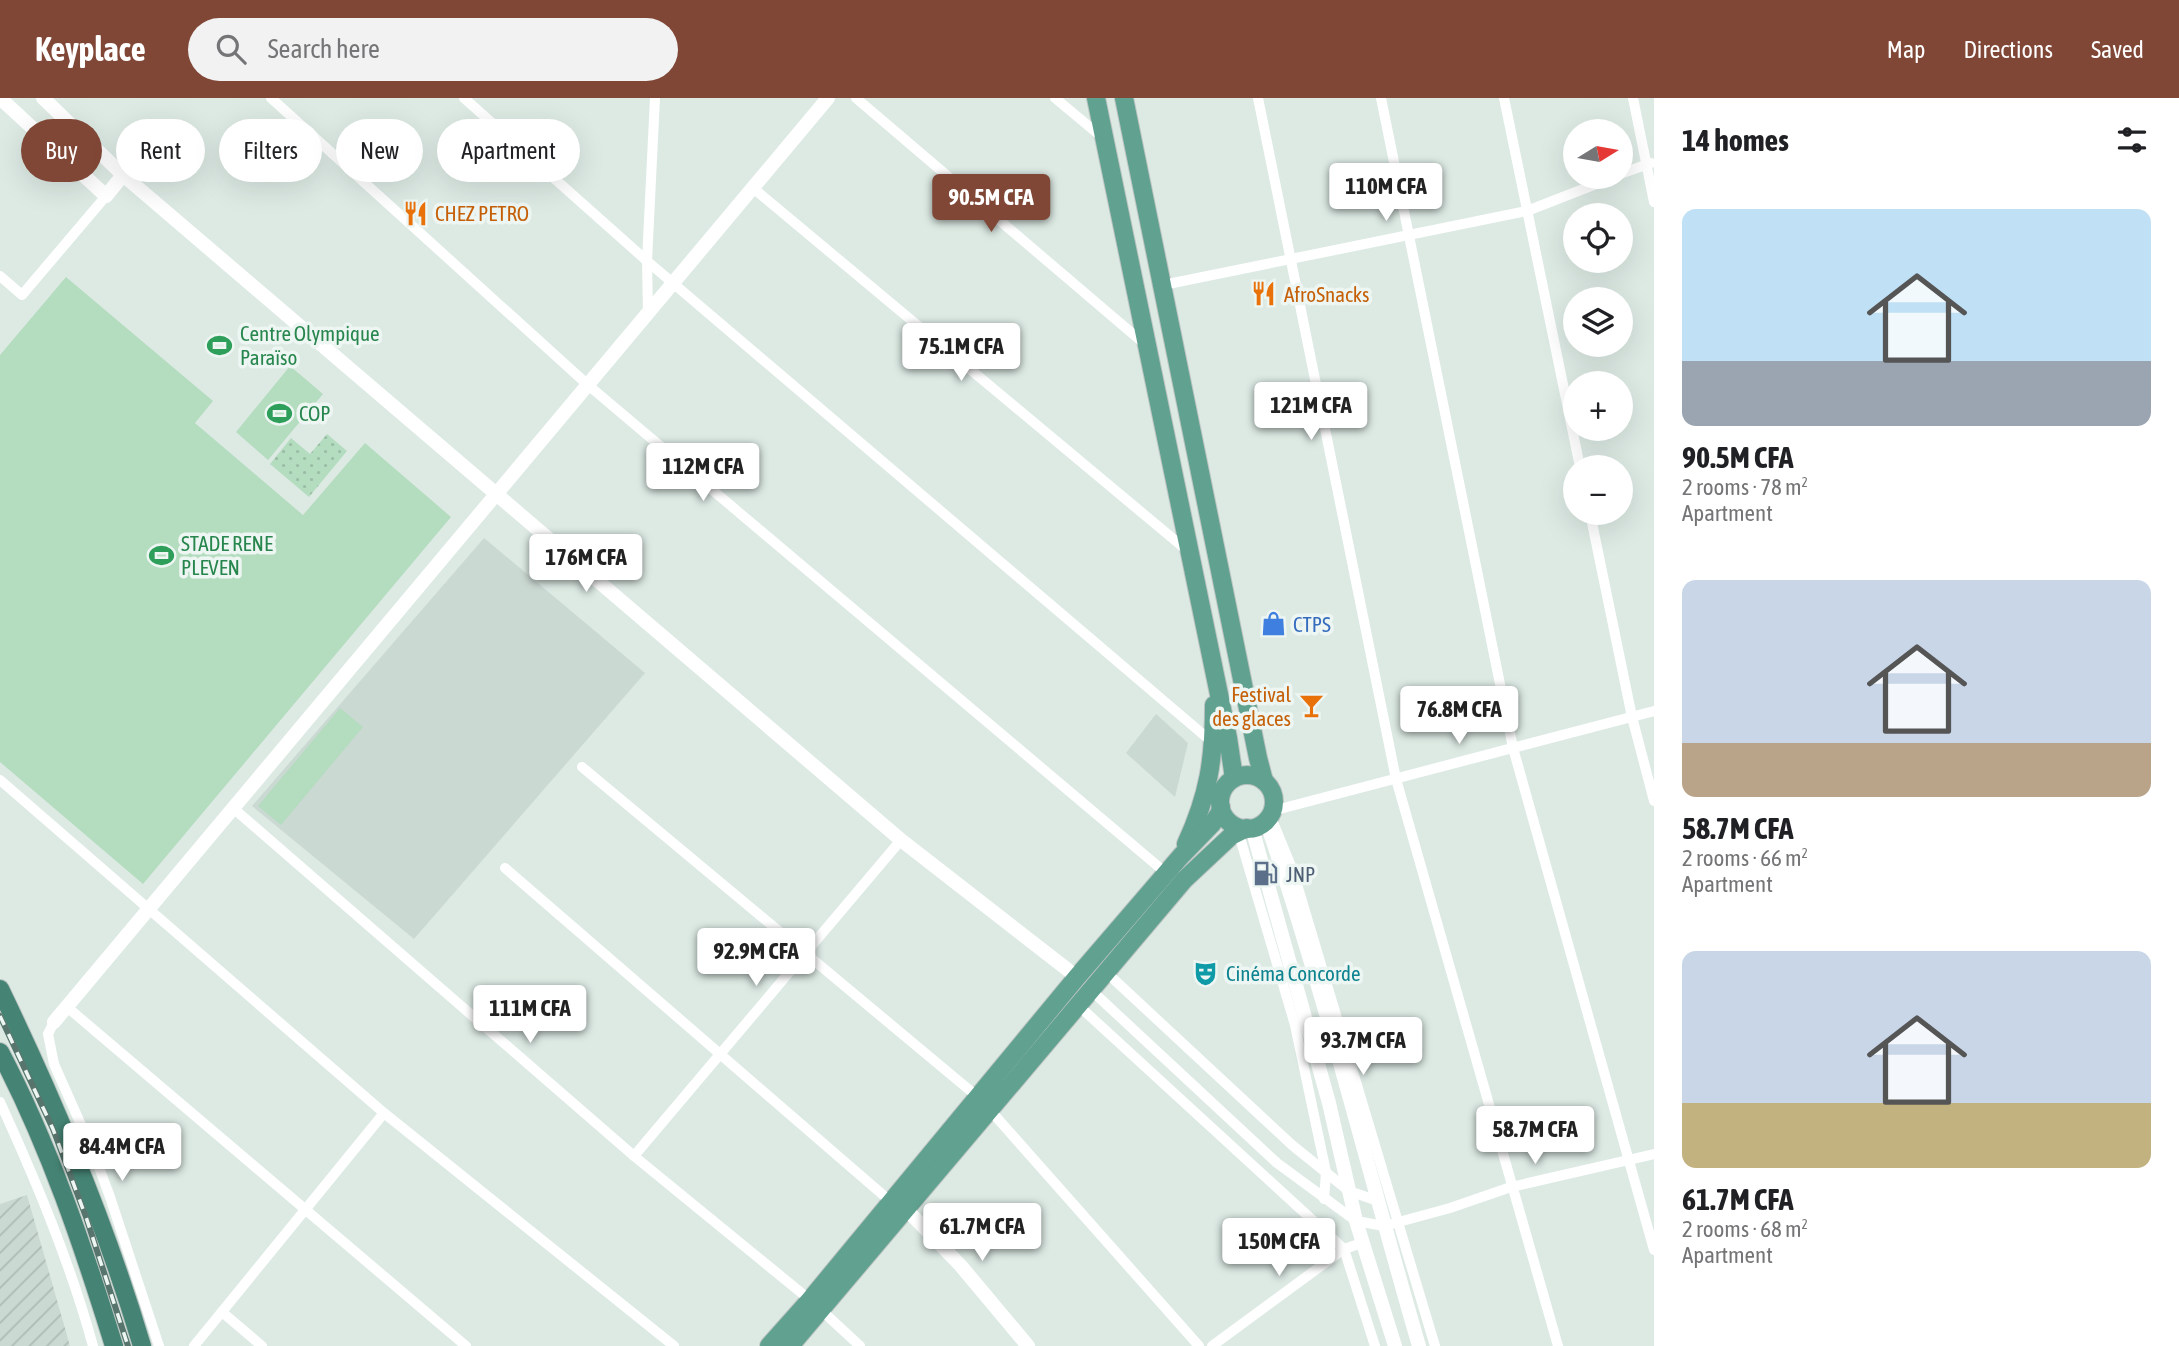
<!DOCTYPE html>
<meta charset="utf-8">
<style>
body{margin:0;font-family:"Asap Condensed",sans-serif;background:#f2f2f2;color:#202124;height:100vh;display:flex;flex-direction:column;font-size:26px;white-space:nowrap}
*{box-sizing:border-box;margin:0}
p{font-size:23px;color:#757577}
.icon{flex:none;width:38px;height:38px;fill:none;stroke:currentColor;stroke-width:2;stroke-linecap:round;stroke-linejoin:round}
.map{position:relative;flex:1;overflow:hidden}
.panel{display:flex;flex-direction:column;background:#fff;width:525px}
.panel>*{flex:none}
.banner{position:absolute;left:21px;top:21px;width:665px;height:63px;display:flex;gap:14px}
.needle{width:46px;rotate:79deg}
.tools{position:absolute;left:1563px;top:21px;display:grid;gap:14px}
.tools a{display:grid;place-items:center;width:70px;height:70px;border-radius:50%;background:#fff;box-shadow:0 7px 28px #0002;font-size:35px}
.price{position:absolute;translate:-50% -60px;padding:0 16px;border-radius:7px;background:#fff;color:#222;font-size:23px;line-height:46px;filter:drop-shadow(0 2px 4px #0008)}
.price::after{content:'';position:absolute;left:50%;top:42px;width:21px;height:16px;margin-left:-10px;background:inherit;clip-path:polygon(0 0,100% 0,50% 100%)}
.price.active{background:#804737;color:#fff}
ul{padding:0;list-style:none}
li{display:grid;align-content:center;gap:14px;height:371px;padding:0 28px}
li span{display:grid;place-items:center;height:217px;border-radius:14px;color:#555}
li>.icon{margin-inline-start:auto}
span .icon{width:126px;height:126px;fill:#fffc;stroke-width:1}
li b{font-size:30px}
h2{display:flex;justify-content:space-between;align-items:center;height:84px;padding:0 28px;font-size:30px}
.pill{padding:0 24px;border-radius:32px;background:#fff;box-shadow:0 7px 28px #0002;font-size:24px;line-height:63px}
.pill.active{background:#804737;color:#fff}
header{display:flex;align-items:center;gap:42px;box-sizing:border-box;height:98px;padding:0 35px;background:#804737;color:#fff}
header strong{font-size:33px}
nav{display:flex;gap:38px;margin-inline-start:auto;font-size:24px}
.search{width:490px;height:63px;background:#f2f2f2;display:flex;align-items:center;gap:18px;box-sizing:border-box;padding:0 24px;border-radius:38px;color:#757577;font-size:26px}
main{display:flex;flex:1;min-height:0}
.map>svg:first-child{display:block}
.built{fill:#cbd9d3}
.industrial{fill:url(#industrial-furrows)}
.grass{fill:url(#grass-dots)}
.park{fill:#b4dcbf}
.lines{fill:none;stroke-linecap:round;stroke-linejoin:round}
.primary-casing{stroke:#bcc4c2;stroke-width:20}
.trunk-casing{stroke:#bcc4c2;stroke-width:20}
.minor{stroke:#fff;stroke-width:10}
.tertiary{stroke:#fff;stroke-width:14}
.primary{stroke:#60a18f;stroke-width:18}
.trunk{stroke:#458474;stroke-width:18}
.rail-casing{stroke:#58756d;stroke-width:6}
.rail{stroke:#edf6f2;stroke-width:3.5;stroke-dasharray:10;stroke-linecap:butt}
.labels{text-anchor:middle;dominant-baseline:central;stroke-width:7;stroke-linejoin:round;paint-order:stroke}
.food-label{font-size:21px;fill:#c56008;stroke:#edf6f2;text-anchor:start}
.leisure-label{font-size:21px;fill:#27864d;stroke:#edf6f2;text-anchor:start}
.shop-label{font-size:21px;fill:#366cbe;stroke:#edf6f2;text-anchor:start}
.service-label{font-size:21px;fill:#4e5e75;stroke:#edf6f2;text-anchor:start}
.culture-label{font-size:21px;fill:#0d838f;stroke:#edf6f2;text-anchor:start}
</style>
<header>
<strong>Keyplace</strong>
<div class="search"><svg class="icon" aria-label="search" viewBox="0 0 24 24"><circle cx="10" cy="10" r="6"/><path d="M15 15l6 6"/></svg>Search here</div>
<nav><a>Map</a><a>Directions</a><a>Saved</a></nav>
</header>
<main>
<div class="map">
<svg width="1654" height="1248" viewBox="0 0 1654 1248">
<defs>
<pattern id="industrial-furrows" width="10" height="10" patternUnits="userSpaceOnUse" patternTransform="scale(1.75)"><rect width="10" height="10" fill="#cbd9d3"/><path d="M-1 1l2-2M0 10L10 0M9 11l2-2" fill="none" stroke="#aebbb6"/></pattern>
<pattern id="grass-dots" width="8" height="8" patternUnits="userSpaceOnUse" patternTransform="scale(1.75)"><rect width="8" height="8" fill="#b4dcbf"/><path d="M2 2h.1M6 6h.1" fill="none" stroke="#9abea5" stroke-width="1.8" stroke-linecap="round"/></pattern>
</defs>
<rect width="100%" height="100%" fill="#ddeae4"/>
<g class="built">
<path d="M484 440 645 575 414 841 252 708Z"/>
<path d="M1156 616 1188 645 1175 699 1126 655Z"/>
</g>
<path class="industrial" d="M27 1097 70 1248H0V1106Z"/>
<path class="grass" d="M327 336 347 353 309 399 270 366 291 340 310 356Z"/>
<g class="park">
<path d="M66 179 213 303 195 325 303 417 365 345 451 419 143 786 0 664V257Z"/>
<path d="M290 268 323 296 268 362 236 334Z"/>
<path d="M340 610 363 629 281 727 258 708Z"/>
</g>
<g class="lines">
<defs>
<g id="primary">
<path d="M1096 0 1228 640 1234 680"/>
<path d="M1124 0 1258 660 1264 683"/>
<circle cx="1247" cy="704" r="27"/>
<path d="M1186 746C1209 696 1214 661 1214 607"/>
<path d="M769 1248 810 1202 1077 879 1181 758 1212 726 1221 713V709"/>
<path d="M790 1248 1184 782 1231 738 1247 730"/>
</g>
<g id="trunk">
<path d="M0 891C56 1007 105 1124 142 1248"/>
<path d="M0 954C49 1047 83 1148 114 1248"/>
</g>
</defs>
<use href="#primary" class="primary-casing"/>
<use href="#trunk" class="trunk-casing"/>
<g class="minor">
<path d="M271 0 588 287 1166 775"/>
<path d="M464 0 647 163 1212 644"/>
<path d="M856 0 1147 248"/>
<path d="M1055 0 1103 40"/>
<path d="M1258 0 1396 681 1558 1248"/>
<path d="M1381 0 1513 650 1654 1152"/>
<path d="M1504 0 1580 369"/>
<path d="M1633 0 1654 104"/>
<path d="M1620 76 1651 65"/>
<path d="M753 90 1189 454"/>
<path d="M0 178 22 197 106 98"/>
<path d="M1163 187 1527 113 1614 79"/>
<path d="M648 215 647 163 655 0"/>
<path d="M1590 415 1632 619 1654 703"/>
<path d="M582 669 979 1000"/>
<path d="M0 682 384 1015 674 1248"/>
<path d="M233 710 634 1058 810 1202"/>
<path d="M1272 713 1654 613"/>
<path d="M1270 717 1293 773 1435 1248"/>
<path d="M1238 733 1295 927 1326 1074 1324 1101"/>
<path d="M505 770 890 1103"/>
<path d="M1107 875 1292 1047 1349 1093 1378 1103"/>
<path d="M1092 893 1277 1065 1356 1123 1384 1128 1450 1110 1511 1089 1654 1056"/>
<path d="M1079 908 1344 1151 1375 1248"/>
<path d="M67 909 466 1248"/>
<path d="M54 924 48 936 54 966 94 1056 110 1099 159 1248"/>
<path d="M0 1004C36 1083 70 1164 93 1248"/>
<path d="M990 1012 1199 1248"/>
<path d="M634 1058 901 742"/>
<path d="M820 1211 860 1248"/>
<path d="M222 1214 262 1248"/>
<path d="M194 1248 384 1015"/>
<path d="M1212 1248 1344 1151 1362 1145"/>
</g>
<g class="tertiary">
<path d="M0 0 106 98 123 77"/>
<path d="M43 0 123 77 901 742 1077 879"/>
<path d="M1266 723C1325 896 1368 1073 1419 1248"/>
<path d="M1252 730 1329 1005 1356 1123 1395 1248"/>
<path d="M54 924 828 0"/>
<path d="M905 1110 961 1168 1028 1248"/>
</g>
<use href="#primary" class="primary"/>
<use href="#trunk" class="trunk"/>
<defs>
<path id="rail" d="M0 918 53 1031 86 1119 128 1248"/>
</defs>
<use href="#rail" class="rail-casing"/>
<use href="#rail" class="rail"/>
</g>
<defs>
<symbol id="restaurant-bare" viewBox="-9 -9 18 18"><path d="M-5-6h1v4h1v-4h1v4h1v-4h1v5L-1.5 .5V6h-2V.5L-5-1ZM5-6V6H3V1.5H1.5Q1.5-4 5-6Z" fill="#e8710a" stroke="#edf6f2" stroke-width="2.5" paint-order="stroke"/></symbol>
<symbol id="stadium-bare" viewBox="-9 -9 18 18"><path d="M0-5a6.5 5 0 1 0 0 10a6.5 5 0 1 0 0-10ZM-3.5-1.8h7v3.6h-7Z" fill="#2e9e5b" stroke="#edf6f2" stroke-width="2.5" paint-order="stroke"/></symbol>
<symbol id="shop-bare" viewBox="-9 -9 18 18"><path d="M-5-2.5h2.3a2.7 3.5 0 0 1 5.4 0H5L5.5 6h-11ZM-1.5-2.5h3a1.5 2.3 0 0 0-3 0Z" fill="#3f7fe0" stroke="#edf6f2" stroke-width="2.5" paint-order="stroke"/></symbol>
<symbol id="bar-bare" viewBox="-9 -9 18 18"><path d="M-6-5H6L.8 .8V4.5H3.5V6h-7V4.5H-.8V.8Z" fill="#e8710a" stroke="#edf6f2" stroke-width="2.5" paint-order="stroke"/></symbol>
<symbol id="fuel-bare" viewBox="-9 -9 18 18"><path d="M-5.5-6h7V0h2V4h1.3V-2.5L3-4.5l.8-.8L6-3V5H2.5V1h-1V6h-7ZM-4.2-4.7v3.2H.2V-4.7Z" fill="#5c6f8a" stroke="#edf6f2" stroke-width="2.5" paint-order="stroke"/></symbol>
<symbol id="theatre-bare" viewBox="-9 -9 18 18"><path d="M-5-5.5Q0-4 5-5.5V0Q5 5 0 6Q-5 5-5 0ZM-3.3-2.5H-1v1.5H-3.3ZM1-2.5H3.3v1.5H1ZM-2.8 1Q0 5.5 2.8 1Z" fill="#0f9aa8" stroke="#edf6f2" stroke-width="2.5" paint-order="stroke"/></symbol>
</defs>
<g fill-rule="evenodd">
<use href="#restaurant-bare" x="398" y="98" width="35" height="35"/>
<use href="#restaurant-bare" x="1246" y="178" width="35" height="35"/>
<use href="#stadium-bare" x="202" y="230" width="35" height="35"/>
<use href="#stadium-bare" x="262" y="298" width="35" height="35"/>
<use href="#stadium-bare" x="144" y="440" width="35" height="35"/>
<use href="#shop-bare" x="1256" y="508" width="35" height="35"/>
<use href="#bar-bare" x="1294" y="590" width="35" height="35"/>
<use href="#fuel-bare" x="1248" y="758" width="35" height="35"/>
<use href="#theatre-bare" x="1188" y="858" width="35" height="35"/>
</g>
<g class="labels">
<g class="food-label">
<text x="435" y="115">CHEZ PETRO</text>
<text x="1284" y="196">AfroSnacks</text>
<text x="1291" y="596" text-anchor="end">Festival<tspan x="1291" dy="24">des glaces</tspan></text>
</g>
<g class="leisure-label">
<text x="240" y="235">Centre Olympique<tspan x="240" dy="24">Paraïso</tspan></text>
<text x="299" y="315">COP</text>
<text x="181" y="445">STADE RENE<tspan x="181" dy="24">PLEVEN</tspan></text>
</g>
<g class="shop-label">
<text x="1293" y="526">CTPS</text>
</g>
<g class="service-label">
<text x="1286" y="776">JNP</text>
</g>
<g class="culture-label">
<text x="1226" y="875">Cinéma Concorde</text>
</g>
</g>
</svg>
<div class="tools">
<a><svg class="needle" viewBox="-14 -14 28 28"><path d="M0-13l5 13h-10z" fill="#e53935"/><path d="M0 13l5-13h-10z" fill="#757577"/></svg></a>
<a><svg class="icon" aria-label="locate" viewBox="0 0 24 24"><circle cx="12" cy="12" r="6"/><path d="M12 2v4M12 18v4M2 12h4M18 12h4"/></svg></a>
<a><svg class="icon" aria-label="layers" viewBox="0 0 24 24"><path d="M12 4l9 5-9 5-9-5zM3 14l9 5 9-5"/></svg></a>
<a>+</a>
<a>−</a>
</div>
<b class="price" style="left:1386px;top:125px">110M CFA</b>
<b class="price active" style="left:991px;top:136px">90.5M CFA</b>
<b class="price" style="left:961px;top:285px">75.1M CFA</b>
<b class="price" style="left:1311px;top:344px">121M CFA</b>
<b class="price" style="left:703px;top:405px">112M CFA</b>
<b class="price" style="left:586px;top:496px">176M CFA</b>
<b class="price" style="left:1459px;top:648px">76.8M CFA</b>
<b class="price" style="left:756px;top:890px">92.9M CFA</b>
<b class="price" style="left:530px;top:947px">111M CFA</b>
<b class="price" style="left:1363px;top:979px">93.7M CFA</b>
<b class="price" style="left:1535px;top:1068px">58.7M CFA</b>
<b class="price" style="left:122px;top:1085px">84.4M CFA</b>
<b class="price" style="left:982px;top:1165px">61.7M CFA</b>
<b class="price" style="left:1279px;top:1180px">150M CFA</b>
<div class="banner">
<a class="pill active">Buy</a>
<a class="pill">Rent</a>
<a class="pill">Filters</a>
<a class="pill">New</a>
<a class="pill">Apartment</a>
</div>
</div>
<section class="panel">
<h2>14 homes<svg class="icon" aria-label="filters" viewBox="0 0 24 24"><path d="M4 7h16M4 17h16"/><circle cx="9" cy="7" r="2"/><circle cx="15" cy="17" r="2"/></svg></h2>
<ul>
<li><span style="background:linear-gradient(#bfe0f5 70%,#9aa5b1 0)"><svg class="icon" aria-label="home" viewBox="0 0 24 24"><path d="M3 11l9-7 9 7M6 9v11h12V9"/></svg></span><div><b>90.5M CFA</b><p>2 rooms · 78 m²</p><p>Apartment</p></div></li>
<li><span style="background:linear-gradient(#c9d6e8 75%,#b9a48a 0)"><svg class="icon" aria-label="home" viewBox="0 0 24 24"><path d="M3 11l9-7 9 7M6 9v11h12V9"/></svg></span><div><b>58.7M CFA</b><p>2 rooms · 66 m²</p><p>Apartment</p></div></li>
<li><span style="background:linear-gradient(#c9d6e8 70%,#c2b280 0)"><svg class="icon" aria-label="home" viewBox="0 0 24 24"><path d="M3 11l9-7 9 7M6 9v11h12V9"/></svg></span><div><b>61.7M CFA</b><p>2 rooms · 68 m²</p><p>Apartment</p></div></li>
</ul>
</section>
</main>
